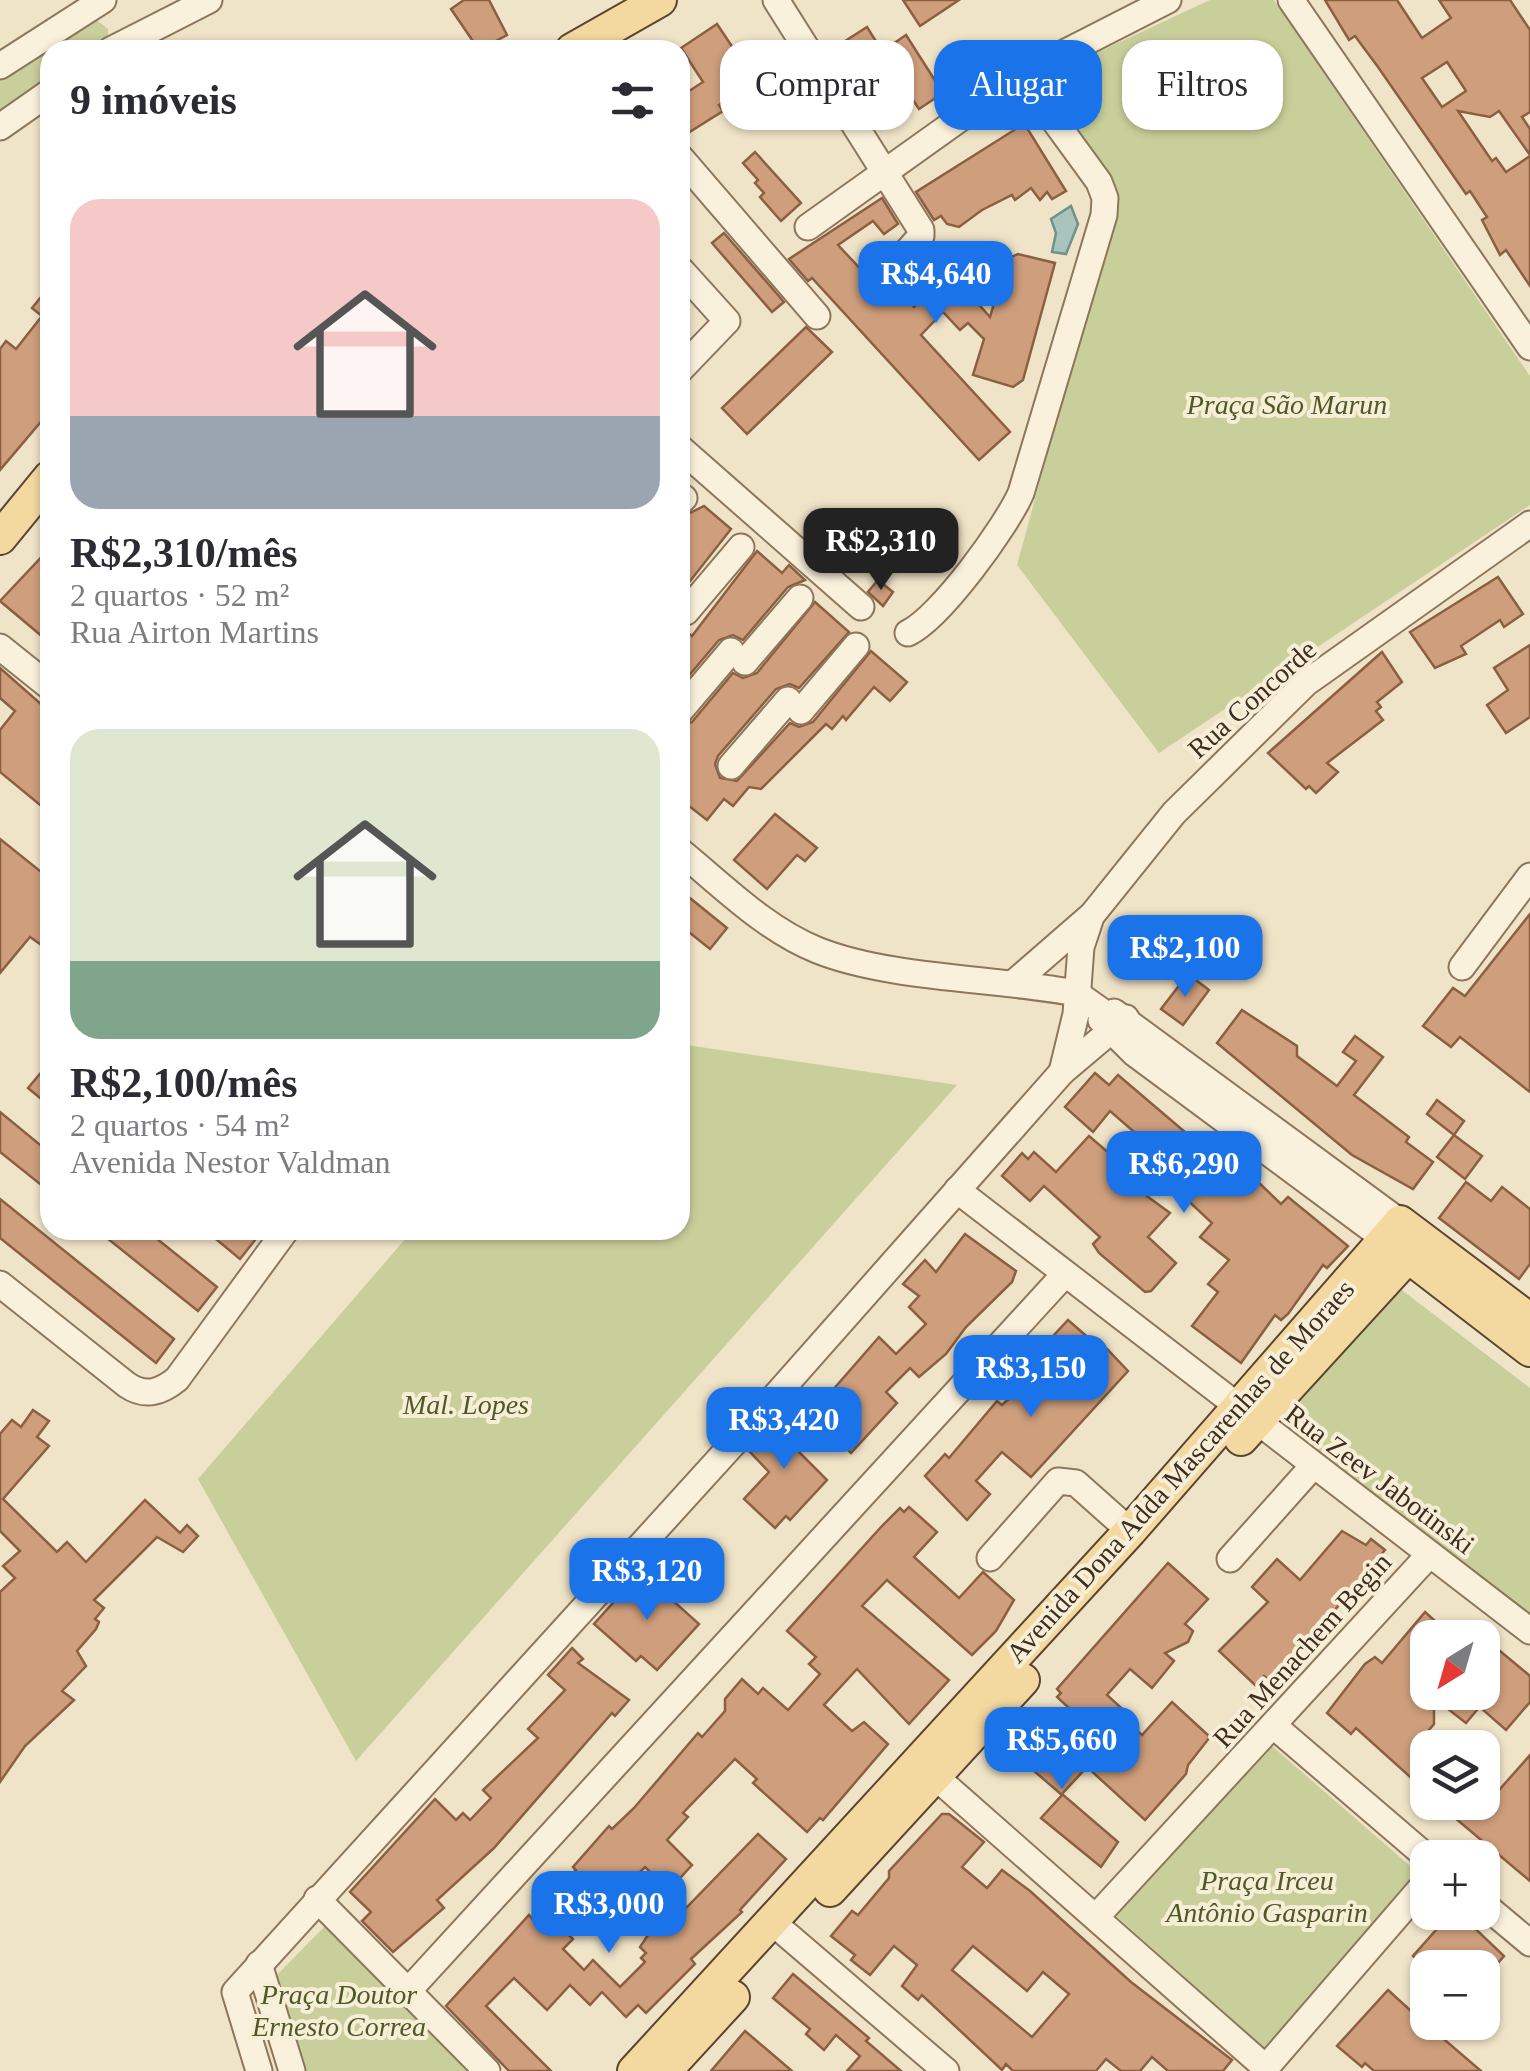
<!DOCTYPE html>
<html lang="pt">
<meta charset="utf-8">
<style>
body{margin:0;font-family:"Times New Roman",serif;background:#f2f2f3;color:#2b2b33;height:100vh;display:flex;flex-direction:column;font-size:38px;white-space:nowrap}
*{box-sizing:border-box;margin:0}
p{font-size:32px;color:#7c7c81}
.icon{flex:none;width:55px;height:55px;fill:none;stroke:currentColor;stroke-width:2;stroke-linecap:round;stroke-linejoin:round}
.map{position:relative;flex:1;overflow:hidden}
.panel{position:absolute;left:40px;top:40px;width:650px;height:1200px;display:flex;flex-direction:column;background:#fff;border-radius:30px;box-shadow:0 2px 8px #0004}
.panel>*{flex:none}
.guide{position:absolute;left:720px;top:40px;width:660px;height:90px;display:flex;gap:20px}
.needle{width:65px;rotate:217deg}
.controls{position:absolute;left:1410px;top:1620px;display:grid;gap:20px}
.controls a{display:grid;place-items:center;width:90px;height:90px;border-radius:20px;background:#fff;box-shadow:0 2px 8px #0004;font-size:50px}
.price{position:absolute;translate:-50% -85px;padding:0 22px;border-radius:20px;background:#1a73e8;color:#fff;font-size:32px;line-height:65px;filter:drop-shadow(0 2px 5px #0008)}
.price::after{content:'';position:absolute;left:50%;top:60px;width:30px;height:22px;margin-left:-15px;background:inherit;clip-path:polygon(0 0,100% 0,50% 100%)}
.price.selected{background:#222;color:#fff}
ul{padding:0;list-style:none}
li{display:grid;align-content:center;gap:20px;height:530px;padding:0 30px}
li span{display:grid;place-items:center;height:310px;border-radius:30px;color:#555}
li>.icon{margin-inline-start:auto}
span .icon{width:180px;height:180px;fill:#fffc;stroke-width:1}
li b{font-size:42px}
h2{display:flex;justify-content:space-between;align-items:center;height:120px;padding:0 30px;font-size:42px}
.pill{padding:0 35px;border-radius:30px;background:#fff;box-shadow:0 2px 8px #0004;font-size:35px;line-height:90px}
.pill.selected{background:#1a73e8;color:#fff}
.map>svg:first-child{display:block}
.green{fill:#c9cf9b}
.water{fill:#a9c4bc;stroke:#6f938a;stroke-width:2.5}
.building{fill:#cf9f7d;stroke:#8d5f41;stroke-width:2.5;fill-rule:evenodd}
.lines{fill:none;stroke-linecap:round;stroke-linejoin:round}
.minor-casing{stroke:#8d765c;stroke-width:29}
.major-casing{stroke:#5b4430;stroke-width:36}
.minor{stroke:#faf1dc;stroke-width:25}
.major{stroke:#f3d9a0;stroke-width:32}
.labels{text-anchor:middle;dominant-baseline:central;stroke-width:8;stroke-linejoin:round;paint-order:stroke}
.park-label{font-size:28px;font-style:italic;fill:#4d5a26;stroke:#f7eed8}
.street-label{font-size:28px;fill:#3d2e20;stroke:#f7eed8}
</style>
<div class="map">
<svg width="1530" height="2071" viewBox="0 0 1530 2071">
<rect width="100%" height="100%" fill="#f0e4c8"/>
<g class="green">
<path d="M1210 0H1274L1530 376V505L1159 753 1017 565 1118 195 1038 80Z"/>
<path d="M94 18 108 29V40L100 50H50V81L0 116V72Z"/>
<path d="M680 1044 957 1085 356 1761 198 1479 413 1230H680Z"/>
<path d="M1398 1287 1530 1388V1626L1273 1428Z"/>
<path d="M1272 1746 1417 1872 1266 2049 1115 1915Z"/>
<path d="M332 1919 478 2071H297L269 1983Z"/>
</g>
<path class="water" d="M1071 206 1078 224 1066 254 1052 252 1056 233 1051 219Z"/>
<g class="building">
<path d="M464 0H489L507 35 479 50 451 9Z"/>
<path d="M903 0H959L920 26Z"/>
<path d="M1325 0H1397L1422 38 1451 18 1439 0H1510L1530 30V112L1522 117 1530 129V155L1499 111 1490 117 1458 111 1492 161 1496 158 1506 172 1530 156V286L1506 250 1500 255 1482 220 1487 217 1470 191 1466 194 1378 67 1355 36 1349 40ZM1447 62 1466 91 1442 107 1422 78Z"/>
<path d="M717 24 755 81 719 105 723 111 680 138V120L688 115 680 97 703 82 681 48Z"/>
<path d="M867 27 882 51 858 67 842 43Z"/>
<path d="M906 35 943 93 919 109 881 52Z"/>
<path d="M1019 127 1027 128 1066 191 1052 199 1047 192 1040 200 1031 188 1015 200 1012 195 982 210 959 227 947 224 941 216 934 220 916 192Z"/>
<path d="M755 152 801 203 781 221 760 197 764 193 755 183 758 180 743 163Z"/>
<path d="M882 198 898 224 884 234 873 221 838 245 882 292 892 284 914 307 942 281 957 297 965 289 990 317 1007 259 1018 254 1055 263 1023 380 1013 387 973 375 984 339 968 323 960 330 943 312 921 335 1010 432 979 460 812 278 808 281 789 259Z"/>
<path d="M724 233 784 302 772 312 712 243Z"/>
<path d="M50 286V411L0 470V349L6 341 16 349 42 316 32 308Z"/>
<path d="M806 327 832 352 747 434 722 408Z"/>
<path d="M704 506 731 529 680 594V518Z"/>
<path d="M50 548V643L0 601Z"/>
<path d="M757 551 782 573 789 565 805 580 788 587 743 640 733 635 719 640 680 686V627L692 636Z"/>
<path d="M1498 577 1523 614 1504 627 1500 620 1461 646 1466 654 1435 668 1410 632Z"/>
<path d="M878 580 893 592 883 606 868 592Z"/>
<path d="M815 602 849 632 799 688 790 684 776 689 718 756 715 764 720 778 737 781 790 723 799 727 813 722 871 651 907 682 890 701 874 687 846 720 843 716 832 729 826 724 761 789 749 787 733 806 724 799 707 820 680 799V727L692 722 733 673 743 678 757 673Z"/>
<path d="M1530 645V717L1506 733 1487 705 1508 690 1494 668Z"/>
<path d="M1382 652 1402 682 1377 702 1381 707 1376 711 1383 720 1327 763 1338 772 1316 793 1309 786 1306 789 1268 753Z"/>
<path d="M0 668 50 712V813L0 772V730L15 711 0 698Z"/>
<path d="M775 814 817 848 805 861 797 855 767 889 734 860Z"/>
<path d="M0 839 50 879V951L30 937 0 973Z"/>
<path d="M680 890 727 928 710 949 680 925Z"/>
<path d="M1530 914V1092L1460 1037 1451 1047 1423 1026 1453 988 1465 996Z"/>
<path d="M1221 932 1246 951 1235 966 1209 946Z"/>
<path d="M1188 974 1209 990 1183 1025 1161 1009Z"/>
<path d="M1242 1010 1297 1046V1056L1337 1086 1356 1061 1343 1052 1355 1036 1383 1057 1354 1095 1409 1137 1406 1142 1433 1162 1413 1189 1352 1155 1217 1043Z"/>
<path d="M50 1062V1106L28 1088Z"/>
<path d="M1095 1073 1109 1085 1118 1075 1219 1161 1223 1157 1249 1182 1253 1177 1281 1204 1288 1197 1348 1246 1327 1268 1323 1265 1288 1314 1281 1320 1275 1315 1241 1363 1192 1326 1218 1292 1208 1284 1229 1260 1200 1237 1212 1223 1180 1193 1202 1187 1171 1158 1140 1191 1170 1213 1148 1237 1176 1263 1151 1291 1145 1292 1099 1253 1093 1244 1100 1237 1044 1186 1030 1201 1002 1176 1022 1153 1028 1159 1034 1152 1056 1172 1089 1136 1117 1160 1140 1137 1110 1111 1093 1132 1065 1107Z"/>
<path d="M1437 1100 1464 1121 1454 1135 1482 1156 1465 1179 1437 1157 1454 1135 1427 1114Z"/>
<path d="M0 1112 50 1153V1192L0 1152Z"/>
<path d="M1466 1182 1491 1201 1502 1187 1530 1209V1264L1519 1279 1439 1218Z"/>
<path d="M0 1199 174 1339 156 1363 0 1238Z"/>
<path d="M97 1230H146L217 1287 198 1311Z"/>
<path d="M205 1230H263L240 1259Z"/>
<path d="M965 1234 1016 1271 1012 1282 966 1327 946 1354 919 1377 910 1368 886 1392 897 1403 851 1453 811 1415 879 1337 896 1354 926 1324 909 1307 919 1296 903 1284 925 1260 936 1272Z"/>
<path d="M1068 1320 1100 1348 1107 1349 1128 1371 1031 1477 1002 1452 976 1481 990 1494 967 1520 925 1476 945 1454 949 1458 997 1401 1002 1405 1023 1386 1035 1398 1063 1367 1042 1348Z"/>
<path d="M797 1401 810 1414 787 1440 827 1480 790 1520 786 1516 775 1528 744 1499 769 1472 750 1452Z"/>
<path d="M33 1410 49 1421 37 1437 49 1446 3 1499 57 1552 67 1542 86 1562 145 1500 180 1533 187 1525 198 1536 183 1552 157 1537 94 1600 104 1608 95 1619 99 1622 96 1629 77 1651 86 1666 62 1691 74 1700 25 1746 0 1782V1592L15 1578 3 1566 20 1551 0 1531V1434L12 1420 21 1427Z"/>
<path d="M909 1507 937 1532 914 1557 959 1598 983 1572 1014 1600 996 1631 972 1655 887 1580 862 1606 949 1680 909 1724 857 1669 824 1705 852 1731 864 1722 888 1744 823 1820 820 1818 807 1832 753 1783 757 1779 735 1759 683 1813 688 1817 667 1840 692 1865 669 1890 645 1867 609 1903H595L585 1893 580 1897 565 1881 576 1870 573 1867 609 1826 612 1829 634 1808 698 1733 702 1737 725 1711V1699L742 1679 758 1694 763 1688 788 1710 820 1674 809 1664 816 1657 787 1631 881 1527 900 1508 904 1512Z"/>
<path d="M1342 1531 1366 1545 1371 1539 1385 1550 1319 1629 1268 1679 1264 1676 1255 1685 1219 1651 1268 1602 1252 1587 1277 1559 1300 1580Z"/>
<path d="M1168 1563 1208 1599 1185 1624 1193 1631 1188 1642 1165 1653 1174 1661 1152 1688 1130 1669 1107 1695 1131 1717 1127 1722 1142 1735 1172 1702 1210 1737 1188 1765 1186 1774 1145 1820 1087 1767 1108 1744 1057 1697 1061 1693 1057 1689Z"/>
<path d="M641 1572 699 1624 657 1670 641 1656 636 1661 594 1624Z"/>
<path d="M1425 1612 1454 1638H1428V1692H1482V1636L1530 1676V1702L1506 1730 1482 1709V1704L1466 1723 1434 1698V1724L1424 1736 1428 1739V1793L1356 1728 1351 1734 1327 1713 1365 1664 1375 1657 1382 1663Z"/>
<path d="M572 1648 583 1659 578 1663 629 1700 615 1716 612 1713 494 1848 437 1900 444 1908 393 1952 362 1921 371 1912 350 1892 435 1799 456 1820 463 1813 470 1820 491 1798 483 1790 538 1738 528 1729 565 1690 548 1675Z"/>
<path d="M1030 1721 1086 1768 1062 1794 1118 1842 1101 1867 1041 1818 1062 1795 1005 1746Z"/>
<path d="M1530 1755V1881L1436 1802H1482V1773L1500 1789Z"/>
<path d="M942 1814H949L984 1842 962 1867 987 1888 1002 1870 1030 1891 1131 1982 1232 2060 1223 2071H1168L1152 2057 1140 2071H1121L1106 2059 1096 2071H1013L1006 2064 1002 2070 922 1995 918 2000 902 1986 917 1965 894 1946 870 1975 851 1960 855 1955 831 1936 852 1911 858 1915 889 1878V1871ZM973 1946 1027 1991 1043 1972 1069 1994 1032 2037 952 1970Z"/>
<path d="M758 1834 786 1859 740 1910 742 1912 691 1959 695 1964 646 2013 638 2005 626 2017 602 1992 590 2005 570 1985 547 2010 514 1978 486 2006 551 2071H509L446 2006 529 1915 534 1921 544 1911 573 1939 563 1949 584 1970 593 1960 620 1987 645 1962 641 1958 646 1953 640 1947 650 1932 633 1916 661 1885 686 1908Z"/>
<path d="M1452 1912 1463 1917 1504 1956 1482 1981V1968H1426L1413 1956Z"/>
<path d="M793 1974 869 2038 866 2041 901 2071H847L860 2056 836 2035 824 2050 806 2034 810 2029 773 1998Z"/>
<path d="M1388 1990 1411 2011 1481 2071H1374L1365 2063 1362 2067 1337 2046Z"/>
<path d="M745 2031 792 2071H711Z"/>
</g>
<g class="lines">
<defs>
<g id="minor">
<path d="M776 0 921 230V236L894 266"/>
<path d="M1291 0 1530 347"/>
<path d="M111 50 209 0"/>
<path d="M0 66 103 0"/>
<path d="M0 127 50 92"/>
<path d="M680 157 817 316"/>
<path d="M808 227 1021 75 1168 0"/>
<path d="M680 269 727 321 680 370"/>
<path d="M680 448 861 607"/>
<path d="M680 502 684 498"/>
<path d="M686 612 741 547"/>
<path d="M908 633C940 618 1006 527 1021 493L1104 215 1105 198 1099 182 1021 75"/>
<path d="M0 647 50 687"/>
<path d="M745 662 800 598"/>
<path d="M680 711 731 651"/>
<path d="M801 711 856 646"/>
<path d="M731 766 788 700"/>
<path d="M680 851C723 886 765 929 817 950 889 979 997 978 1076 993L1100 1010"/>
<path d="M1462 967 1530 876"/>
<path d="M1016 981 1092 915 1174 813 1306 683 1530 524"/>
<path d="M1114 1012 1400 1222"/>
<path d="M1101 1020 1134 1053 1385 1239"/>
<path d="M1062 1072 1076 1014 1081 947 1090 920"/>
<path d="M957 1190 1530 1631"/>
<path d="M0 1284 127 1385C145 1397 160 1393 177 1379L286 1230"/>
<path d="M990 1558 1058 1481 1076 1483 1130 1531"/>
<path d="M1230 1559 1313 1466"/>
<path d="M1274 1726 1428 1858"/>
<path d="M921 1764 1266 2068"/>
<path d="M317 1899 487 2071"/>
<path d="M1482 1903 1530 1943"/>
<path d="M1096 1917 1429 1555"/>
<path d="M771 1921 946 2071"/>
<path d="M259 1964 292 2071"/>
<path d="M409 1990 1064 1275"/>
<path d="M259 2071 235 1992 733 1444 1062 1072 1126 1018"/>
<path d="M1263 2071 1428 1880"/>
</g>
<g id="major">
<path d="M572 50 660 0"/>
<path d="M0 538 50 477"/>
<path d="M1413 1260 1530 1350"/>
<path d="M1241 1439 1423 1240"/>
<path d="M830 1890 1023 1680"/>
<path d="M634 2071 1130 1531 1400 1222 1530 1320"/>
<path d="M665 2071 733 1997"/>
</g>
</defs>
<use href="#minor" class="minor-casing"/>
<use href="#major" class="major-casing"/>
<use href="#minor" class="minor"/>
<use href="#major" class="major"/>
</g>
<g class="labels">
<g class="park-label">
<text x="1287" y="404">Praça São Marun</text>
<text x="466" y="1404">Mal. Lopes</text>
<text x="1267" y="1880">Praça Irceu<tspan x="1267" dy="32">Antônio Gasparin</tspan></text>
<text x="339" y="1994">Praça Doutor<tspan x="339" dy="32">Ernesto Correa</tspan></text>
</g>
<g class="street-label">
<text transform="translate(1252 699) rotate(-42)">Rua Concorde</text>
<text transform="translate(1180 1471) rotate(-48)">Avenida Dona Adda Mascarenhas de Moraes</text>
<text transform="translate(1380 1479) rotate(37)">Rua Zeev Jabotinski</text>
<text transform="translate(1302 1650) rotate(-48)">Rua Menachem Begin</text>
</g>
</g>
</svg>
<div class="controls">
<a><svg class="needle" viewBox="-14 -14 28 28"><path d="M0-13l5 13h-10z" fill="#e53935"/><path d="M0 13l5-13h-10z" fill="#7c7c81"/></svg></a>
<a><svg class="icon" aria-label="layers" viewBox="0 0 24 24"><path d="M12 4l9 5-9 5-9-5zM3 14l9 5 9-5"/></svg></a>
<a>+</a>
<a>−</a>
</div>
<b class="price" style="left:936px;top:326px">R$4,640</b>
<b class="price selected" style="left:881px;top:593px">R$2,310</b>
<b class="price" style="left:1185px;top:1000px">R$2,100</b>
<b class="price" style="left:1184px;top:1216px">R$6,290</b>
<b class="price" style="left:1031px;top:1420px">R$3,150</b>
<b class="price" style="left:784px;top:1472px">R$3,420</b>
<b class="price" style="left:647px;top:1623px">R$3,120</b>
<b class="price" style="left:1062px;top:1792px">R$5,660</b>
<b class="price" style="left:609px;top:1956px">R$3,000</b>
<div class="guide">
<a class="pill">Comprar</a>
<a class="pill selected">Alugar</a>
<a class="pill">Filtros</a>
</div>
<section class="panel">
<h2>9 imóveis<svg class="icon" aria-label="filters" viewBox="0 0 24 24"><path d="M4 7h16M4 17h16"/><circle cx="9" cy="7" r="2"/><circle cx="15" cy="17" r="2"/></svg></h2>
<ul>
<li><span style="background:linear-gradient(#f6c9c9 70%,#9aa5b1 0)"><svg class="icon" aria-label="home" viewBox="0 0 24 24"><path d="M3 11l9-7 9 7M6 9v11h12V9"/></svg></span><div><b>R$2,310/mês</b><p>2 quartos · 52 m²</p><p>Rua Airton Martins</p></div></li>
<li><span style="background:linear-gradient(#dfe7d0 75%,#7fa58c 0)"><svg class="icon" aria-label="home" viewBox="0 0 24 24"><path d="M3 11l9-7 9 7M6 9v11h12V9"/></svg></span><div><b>R$2,100/mês</b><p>2 quartos · 54 m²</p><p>Avenida Nestor Valdman</p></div></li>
</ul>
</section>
</div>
